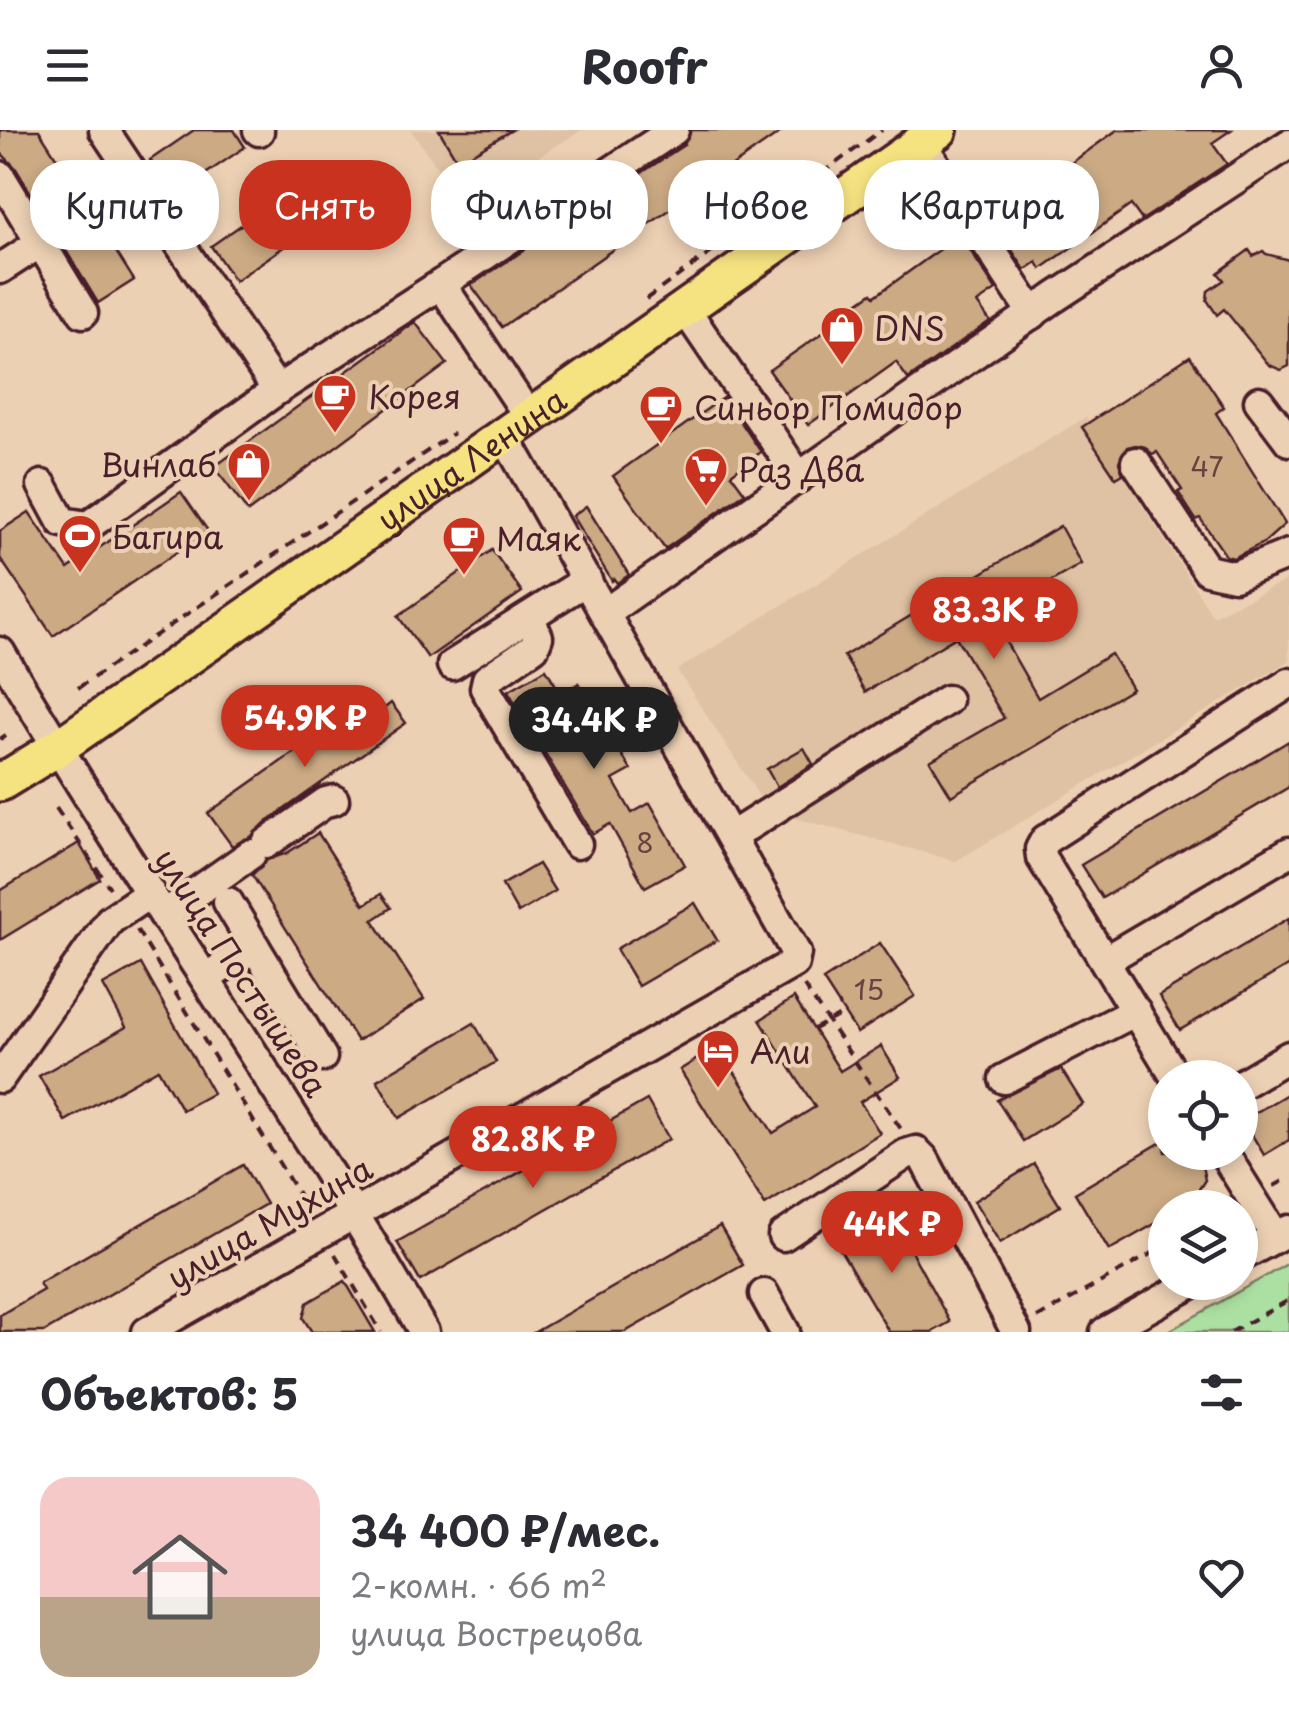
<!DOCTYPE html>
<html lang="ru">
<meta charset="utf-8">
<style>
body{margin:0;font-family:"Playpen Sans",sans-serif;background:#f2f2f3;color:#2b2b33;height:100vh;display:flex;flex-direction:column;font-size:38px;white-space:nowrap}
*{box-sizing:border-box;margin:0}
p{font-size:32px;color:#7c7c81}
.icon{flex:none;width:55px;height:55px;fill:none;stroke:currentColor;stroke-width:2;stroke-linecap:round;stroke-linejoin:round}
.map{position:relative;height:1202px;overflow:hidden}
.drawer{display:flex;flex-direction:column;background:#fff;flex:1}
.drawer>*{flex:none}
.hud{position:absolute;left:30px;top:30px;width:1230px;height:90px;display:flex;gap:20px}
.controls{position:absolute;left:1148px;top:930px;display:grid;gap:20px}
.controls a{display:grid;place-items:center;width:110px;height:110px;border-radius:50%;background:#fff;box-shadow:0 5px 15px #0003;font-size:50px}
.price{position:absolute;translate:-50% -85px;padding:0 22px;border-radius:35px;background:#c8321e;color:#fff;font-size:32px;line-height:65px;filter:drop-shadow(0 2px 5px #0008)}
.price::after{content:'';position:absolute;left:50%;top:60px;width:30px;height:22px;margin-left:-15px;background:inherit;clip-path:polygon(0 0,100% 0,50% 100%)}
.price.on{background:#222;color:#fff}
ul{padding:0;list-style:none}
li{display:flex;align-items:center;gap:30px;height:250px;padding:0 40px}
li+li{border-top:2px solid #e1e1e2}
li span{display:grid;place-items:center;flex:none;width:280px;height:200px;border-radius:30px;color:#555}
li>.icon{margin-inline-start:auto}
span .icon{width:120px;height:120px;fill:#fffc;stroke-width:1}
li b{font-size:42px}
h2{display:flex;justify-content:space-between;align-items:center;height:120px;padding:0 40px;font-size:42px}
.chip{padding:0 35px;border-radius:40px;background:#fff;box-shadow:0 5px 15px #0003;font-size:35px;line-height:90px}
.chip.on{background:#c8321e;color:#fff}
header{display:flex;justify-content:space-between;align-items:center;height:130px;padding:0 40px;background:#fff;font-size:45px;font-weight:700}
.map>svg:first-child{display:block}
.built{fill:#dfc2a3}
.green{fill:#ace0a2;stroke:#7b8066;stroke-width:2.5}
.building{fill:#cbaa84;stroke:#4a1f2b;stroke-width:2.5}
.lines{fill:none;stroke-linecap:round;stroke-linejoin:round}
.minor-casing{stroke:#4a1f2b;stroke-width:35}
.major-casing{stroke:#4a1f2b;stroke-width:42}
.path{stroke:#4a1f2b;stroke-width:4;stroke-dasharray:10 8;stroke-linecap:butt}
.minor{stroke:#ecd0b3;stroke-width:28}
.major{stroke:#f5e382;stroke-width:35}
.path-bridge{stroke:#4a1f2b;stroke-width:4;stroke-dasharray:10 8;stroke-linecap:butt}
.labels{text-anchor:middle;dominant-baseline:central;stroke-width:8;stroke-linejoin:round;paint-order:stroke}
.number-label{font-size:28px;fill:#6a4241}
.poi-label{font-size:32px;fill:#4a1f2b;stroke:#ecd0b3;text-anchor:start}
.street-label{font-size:32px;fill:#4a1f2b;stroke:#ecd0b3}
</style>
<header><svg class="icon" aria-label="menu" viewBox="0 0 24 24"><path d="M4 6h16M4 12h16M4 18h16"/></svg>Roofr<svg class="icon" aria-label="person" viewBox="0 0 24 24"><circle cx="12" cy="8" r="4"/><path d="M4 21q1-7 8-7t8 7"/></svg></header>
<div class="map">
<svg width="1289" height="1202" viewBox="0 0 1289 1202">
<rect width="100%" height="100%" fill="#ecd0b3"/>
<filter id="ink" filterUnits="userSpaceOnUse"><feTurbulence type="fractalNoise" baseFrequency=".01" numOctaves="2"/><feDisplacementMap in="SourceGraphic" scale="20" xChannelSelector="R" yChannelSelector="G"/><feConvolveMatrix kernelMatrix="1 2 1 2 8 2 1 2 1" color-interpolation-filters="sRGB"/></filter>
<g filter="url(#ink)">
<g class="built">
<path d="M411 0H582L462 73Z"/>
<path d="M1086 287 1213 486 1289 449V531L956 731 769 681 677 540Z"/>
</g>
<path class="green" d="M1289 1133V1202H1167Z"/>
<g class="building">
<path d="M0 0H39L134 150 98 173 15 37 0 22Z"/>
<path d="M194 0H234L245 17 175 65 150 30Z"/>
<path d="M439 0H512L458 32Z"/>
<path d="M691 0H784L502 197 471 155 684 15Z"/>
<path d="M1117 0H1231L1212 13 1227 34 1142 90 1131 75 1041 139 1037 132 1025 140 992 90Z"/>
<path d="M280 68 305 102 235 151 211 116Z"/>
<path d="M960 105 996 160 977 173 990 191 908 249 896 232 808 295 769 240 850 184 848 180 872 163 875 166Z"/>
<path d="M1249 120 1253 126 1263 121 1266 124 1289 130V236L1281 240 1269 235 1224 179 1217 185 1207 170 1208 161 1224 150 1218 143Z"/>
<path d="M415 192 447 234 248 382 214 337Z"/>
<path d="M1190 226 1224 277 1216 283 1285 394 1265 412 1233 428 1226 426 1200 388 1196 390 1178 362 1182 360 1157 322 1152 324 1145 317 1136 315 1127 317 1119 332 1123 344 1116 348 1082 297Z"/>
<path d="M724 267 761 322 731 344 745 363 665 419 613 346Z"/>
<path d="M181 362 208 401 53 506 0 428V401L29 382 68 439Z"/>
<path d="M586 376 629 445 617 453 614 449 612 451 572 386Z"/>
<path d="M1060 396 1081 434 991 486 1038 568 1111 524 1132 559 951 666 930 631 1004 588 956 507 865 562 844 526Z"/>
<path d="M492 420 522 462 428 528 398 486Z"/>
<path d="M546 539 561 564 579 553 631 640 613 650 632 683 650 673 685 735 645 757 610 694 593 704 508 561Z"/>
<path d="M371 568 381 581 391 573 406 593 265 693 251 707 232 716 208 683Z"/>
<path d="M1289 611V657L1102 768 1081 735Z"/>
<path d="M804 618 813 634 777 657 767 639Z"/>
<path d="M318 703 364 775 381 764 391 778 373 790 424 869 357 911 252 745 267 730 287 723Z"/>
<path d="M79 713 100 749 0 810V761Z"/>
<path d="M538 734 555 761 518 783 502 755Z"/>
<path d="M695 773 717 810 638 856 616 819Z"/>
<path d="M1289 788V835L1180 900 1159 866Z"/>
<path d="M880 813 915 866 857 903 823 850Z"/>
<path d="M141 834 213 963 182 980 158 939 65 991 39 946 126 897 103 855Z"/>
<path d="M794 868 840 941 881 916 900 947 860 972 880 1003 765 1075 680 940 718 916 773 1003 815 977 760 890Z"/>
<path d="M474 893 496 932 399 988 377 950Z"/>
<path d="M1061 939 1083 974 1023 1011 997 970Z"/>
<path d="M1289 963V1010L1264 1025 1243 990Z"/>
<path d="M647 970 669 1009 420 1151 397 1112Z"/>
<path d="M1165 1010V1022H1199L1205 1050 1190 1073 1182 1078H1165V1088L1109 1120 1075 1063Z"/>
<path d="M1034 1034 1060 1076 1000 1113 974 1071Z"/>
<path d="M243 1035 266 1074 44 1202H0V1185L43 1160 39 1153Z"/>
<path d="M886 1075 950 1192 932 1202H889L835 1111 873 1088 871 1083Z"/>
<path d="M720 1096 743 1135 625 1202H535Z"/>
<path d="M345 1151 375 1202H312L303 1188 307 1173Z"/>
</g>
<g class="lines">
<defs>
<g id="minor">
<path d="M104 0 277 260"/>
<path d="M258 0 259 1"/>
<path d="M921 13 1033 184"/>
<path d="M0 46 83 183"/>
<path d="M0 139 40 113"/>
<path d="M685 179 799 347"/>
<path d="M1259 271 1289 311"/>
<path d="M529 287 441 154 674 0"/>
<path d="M1136 332 1207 440 1234 446 1289 424"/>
<path d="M42 355 62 392 88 396 277 260 441 154"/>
<path d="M605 483 1054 168 1289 14"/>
<path d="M530 488 538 507 534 517 487 549 485 558 577 714"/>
<path d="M0 522C136 752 291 970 424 1202"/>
<path d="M452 535 587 450"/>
<path d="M732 706 947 570"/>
<path d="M267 713 326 672 334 670"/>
<path d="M228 772 255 817"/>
<path d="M164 785 251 724"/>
<path d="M1106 830 1289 722"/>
<path d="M205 848 255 817 322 927"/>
<path d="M0 948 110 790 150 763"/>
<path d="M1176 948 1041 727 1040 719 1045 710 1289 553"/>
<path d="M1004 949 1136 881"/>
<path d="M1240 955 1289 926"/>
<path d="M1223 1022 1276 1107"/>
<path d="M783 1106 906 1024 916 1021 924 1029 1016 1202"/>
<path d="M1240 1127 1289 1100"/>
<path d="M764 1164 785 1202"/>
<path d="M147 1202 794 833 796 823 504 305"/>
<path d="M1105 1202 1194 1152"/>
</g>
<g id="major">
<path id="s1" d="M0 653 57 618 214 509 939 0"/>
</g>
</defs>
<use href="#minor" class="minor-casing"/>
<use href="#major" class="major-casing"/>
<g class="path">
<path d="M646 169 882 0"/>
<path d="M78 558 454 303"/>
<path d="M0 609 6 605"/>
<path d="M56 678 110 758"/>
<path d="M137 800 309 1082"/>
<path d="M804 856 903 1002"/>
<path d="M1274 1056 1289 1048"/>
<path d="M335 1124 381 1202"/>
<path d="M1037 1188 1165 1116"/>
<path d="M1231 1202 1289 1170"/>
</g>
<use href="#minor" class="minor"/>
<use href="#major" class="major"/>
<path class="path-bridge" d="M814 899 844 883"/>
</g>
</g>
<defs>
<symbol id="shop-pin" viewBox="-11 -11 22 30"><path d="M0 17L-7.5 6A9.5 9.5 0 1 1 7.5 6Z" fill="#c8321e" stroke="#ecd0b3"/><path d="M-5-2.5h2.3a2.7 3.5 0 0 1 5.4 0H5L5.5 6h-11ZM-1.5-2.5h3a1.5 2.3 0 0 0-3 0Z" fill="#fff"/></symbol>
<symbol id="cafe-pin" viewBox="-11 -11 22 30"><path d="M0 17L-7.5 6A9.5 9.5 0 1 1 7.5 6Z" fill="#c8321e" stroke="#ecd0b3"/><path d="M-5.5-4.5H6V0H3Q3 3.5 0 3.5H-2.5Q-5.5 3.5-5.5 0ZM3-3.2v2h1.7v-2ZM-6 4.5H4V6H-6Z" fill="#fff"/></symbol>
<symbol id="supermarket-pin" viewBox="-11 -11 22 30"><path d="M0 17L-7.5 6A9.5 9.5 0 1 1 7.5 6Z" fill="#c8321e" stroke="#ecd0b3"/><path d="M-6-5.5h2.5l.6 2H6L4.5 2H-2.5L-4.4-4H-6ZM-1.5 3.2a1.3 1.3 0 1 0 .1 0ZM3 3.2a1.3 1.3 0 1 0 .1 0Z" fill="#fff"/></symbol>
<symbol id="stadium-pin" viewBox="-11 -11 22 30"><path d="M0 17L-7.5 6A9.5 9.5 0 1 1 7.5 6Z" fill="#c8321e" stroke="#ecd0b3"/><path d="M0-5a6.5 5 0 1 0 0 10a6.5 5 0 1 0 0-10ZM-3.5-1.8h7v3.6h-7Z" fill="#fff"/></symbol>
<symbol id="hotel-pin" viewBox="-11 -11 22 30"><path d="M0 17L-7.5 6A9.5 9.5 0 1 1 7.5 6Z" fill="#c8321e" stroke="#ecd0b3"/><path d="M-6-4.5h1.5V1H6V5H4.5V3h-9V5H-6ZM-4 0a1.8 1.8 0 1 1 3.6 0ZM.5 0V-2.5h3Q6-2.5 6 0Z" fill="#fff"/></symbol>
</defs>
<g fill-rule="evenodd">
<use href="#shop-pin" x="817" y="173" width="50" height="68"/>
<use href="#cafe-pin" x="310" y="241" width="50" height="68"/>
<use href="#cafe-pin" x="636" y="252" width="50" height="68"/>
<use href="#shop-pin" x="224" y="309" width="50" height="68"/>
<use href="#supermarket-pin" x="681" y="314" width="50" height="68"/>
<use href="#stadium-pin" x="55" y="381" width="50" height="68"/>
<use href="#cafe-pin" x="439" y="383" width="50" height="68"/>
<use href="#hotel-pin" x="693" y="896" width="50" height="68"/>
</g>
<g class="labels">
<g class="number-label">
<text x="1207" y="335">47</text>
<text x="645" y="711">8</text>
<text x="869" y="858">15</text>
</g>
<g class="poi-label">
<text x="874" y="198">DNS</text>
<text x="368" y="266">Корея</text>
<text x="694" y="277">Синьор Помидор</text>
<text x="216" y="334" text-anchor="end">Винлаб</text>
<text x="738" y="339">Раз Два</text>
<text x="112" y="406">Багира</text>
<text x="496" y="408">Маяк</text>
<text x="750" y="921">Али</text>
</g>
<g class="street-label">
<text stroke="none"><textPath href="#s1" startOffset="572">улица Ленина</textPath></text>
<text transform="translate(242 842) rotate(57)">улица Постышева</text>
<text transform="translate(269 1092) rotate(-30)">улица Мухина</text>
</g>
</g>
</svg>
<div class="controls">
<a><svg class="icon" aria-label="locate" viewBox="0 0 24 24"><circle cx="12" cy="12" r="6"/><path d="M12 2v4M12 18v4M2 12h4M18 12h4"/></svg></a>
<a><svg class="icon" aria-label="layers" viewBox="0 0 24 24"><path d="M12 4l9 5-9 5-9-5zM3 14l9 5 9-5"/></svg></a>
</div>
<b class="price" style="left:994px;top:532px">83.3K ₽</b>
<b class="price" style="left:305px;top:640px">54.9K ₽</b>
<b class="price on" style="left:594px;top:642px">34.4K ₽</b>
<b class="price" style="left:533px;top:1061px">82.8K ₽</b>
<b class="price" style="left:892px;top:1146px">44K ₽</b>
<div class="hud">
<a class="chip">Купить</a>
<a class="chip on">Снять</a>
<a class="chip">Фильтры</a>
<a class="chip">Новое</a>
<a class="chip">Квартира</a>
</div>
</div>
<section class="drawer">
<h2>Объектов: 5<svg class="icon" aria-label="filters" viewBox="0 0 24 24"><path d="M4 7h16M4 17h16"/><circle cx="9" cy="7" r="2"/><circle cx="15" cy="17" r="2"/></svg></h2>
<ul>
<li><span style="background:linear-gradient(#f6c9c9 60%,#b9a48a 0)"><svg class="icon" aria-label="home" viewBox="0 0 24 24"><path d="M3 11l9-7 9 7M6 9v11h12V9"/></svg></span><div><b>34 400 ₽/мес.</b><p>2-комн. · 66 m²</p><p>улица Вострецова</p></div><svg class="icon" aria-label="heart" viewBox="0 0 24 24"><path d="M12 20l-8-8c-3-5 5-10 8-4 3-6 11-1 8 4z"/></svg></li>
</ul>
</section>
